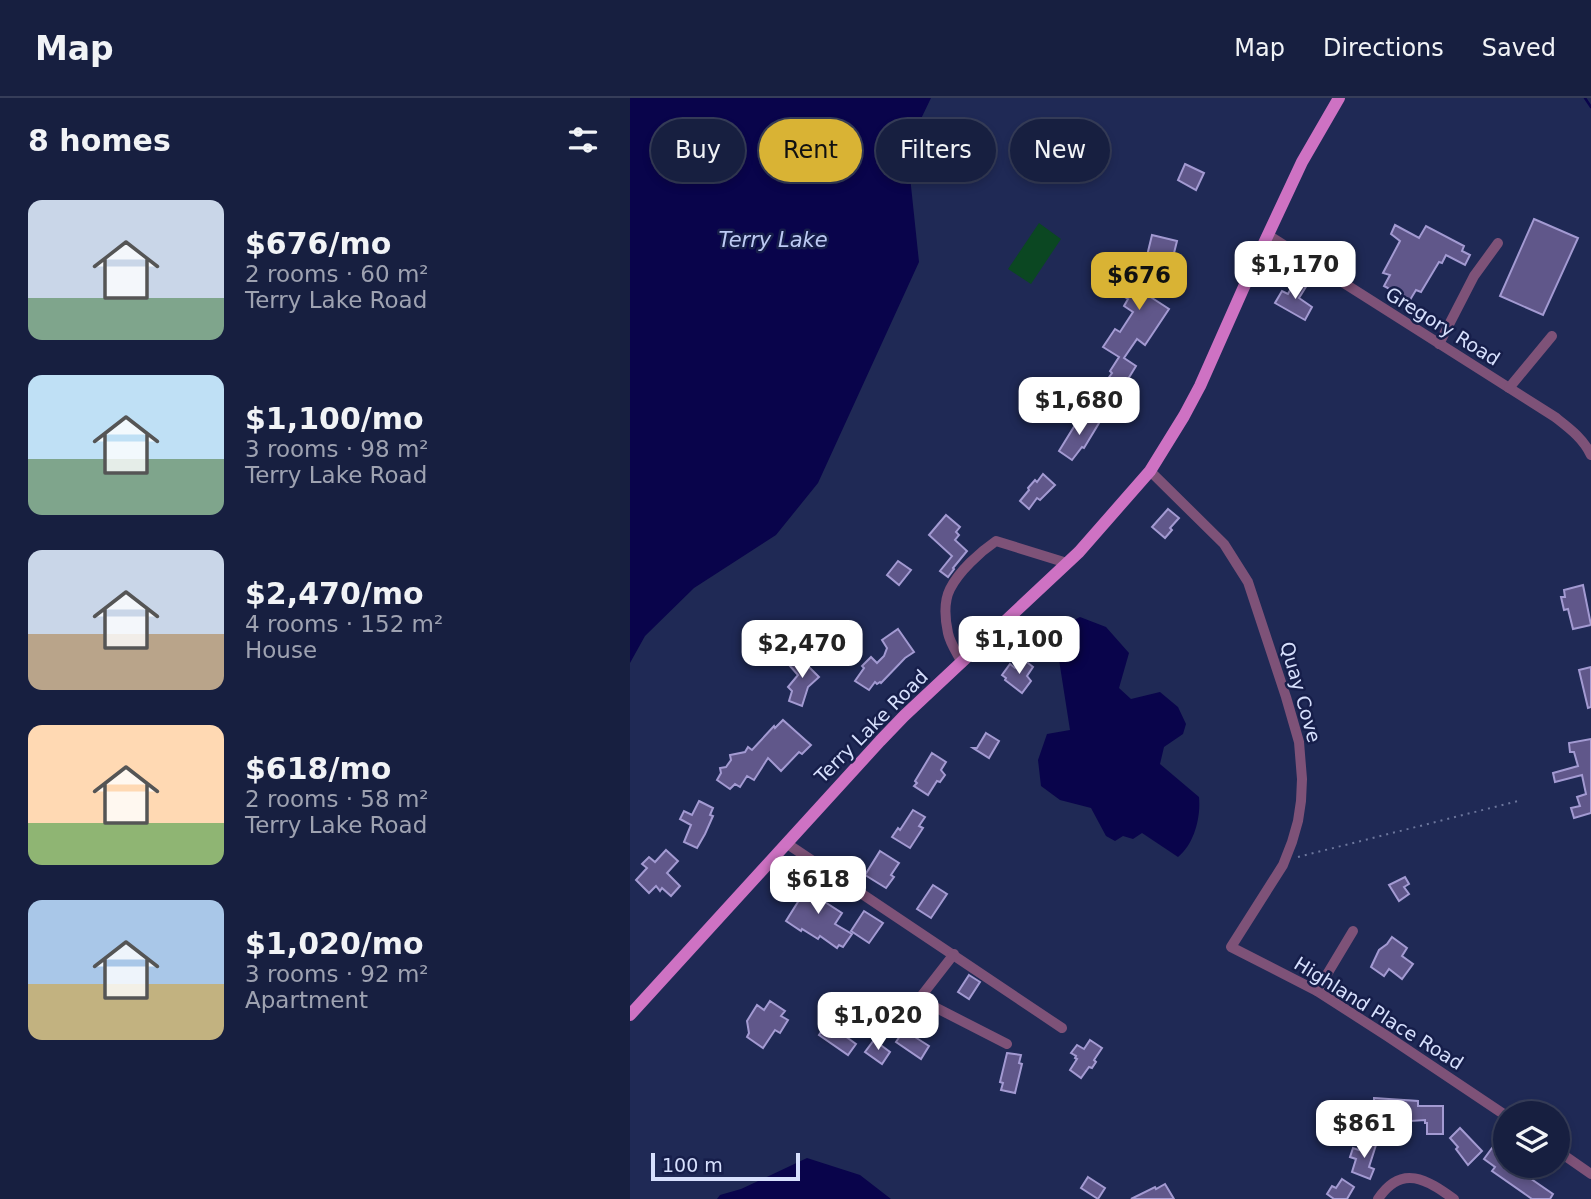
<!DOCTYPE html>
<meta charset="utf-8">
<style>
body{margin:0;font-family:"DejaVu Sans",sans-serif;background:#242c4b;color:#f1f3f6;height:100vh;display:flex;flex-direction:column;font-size:26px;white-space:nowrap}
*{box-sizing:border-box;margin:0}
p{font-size:23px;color:#9ea2b1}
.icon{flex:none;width:38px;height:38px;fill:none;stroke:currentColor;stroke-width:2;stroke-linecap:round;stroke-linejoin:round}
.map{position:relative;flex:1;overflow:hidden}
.side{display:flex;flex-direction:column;background:#171f40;width:630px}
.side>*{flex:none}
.top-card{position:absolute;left:21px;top:21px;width:665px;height:63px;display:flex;gap:14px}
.tools{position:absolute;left:863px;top:1003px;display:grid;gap:14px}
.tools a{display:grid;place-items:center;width:77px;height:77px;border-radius:50%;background:#171f40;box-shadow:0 4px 10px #0003,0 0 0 2px #363d59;font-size:35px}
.scale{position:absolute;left:21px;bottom:18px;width:149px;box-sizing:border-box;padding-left:7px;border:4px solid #d7e0fd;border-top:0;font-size:19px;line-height:24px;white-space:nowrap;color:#d7e0fd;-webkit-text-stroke:5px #161e4a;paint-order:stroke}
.price{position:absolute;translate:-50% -60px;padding:0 16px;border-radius:14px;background:#fff;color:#222;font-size:23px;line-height:46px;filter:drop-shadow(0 2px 4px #0008)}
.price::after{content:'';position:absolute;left:50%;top:42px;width:21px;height:16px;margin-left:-10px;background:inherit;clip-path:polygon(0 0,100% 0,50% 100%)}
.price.current{background:#d9b334;color:#111}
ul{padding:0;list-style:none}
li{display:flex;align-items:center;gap:21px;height:175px;padding:0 28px}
li span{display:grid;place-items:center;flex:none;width:196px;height:140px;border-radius:14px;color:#555}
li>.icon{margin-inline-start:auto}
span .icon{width:84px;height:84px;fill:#fffc;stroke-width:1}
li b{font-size:30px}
h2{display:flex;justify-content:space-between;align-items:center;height:84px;padding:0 28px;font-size:30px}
.chip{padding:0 24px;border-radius:32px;background:#171f40;box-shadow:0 4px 10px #0003,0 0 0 2px #363d59;font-size:24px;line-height:63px}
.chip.current{background:#d9b334;color:#111}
header{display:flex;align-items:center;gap:42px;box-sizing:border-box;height:98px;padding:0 35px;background:#171f40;border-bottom:2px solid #363d59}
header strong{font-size:33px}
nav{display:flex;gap:38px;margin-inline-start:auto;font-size:24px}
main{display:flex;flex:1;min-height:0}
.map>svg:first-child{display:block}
.green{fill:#0b4722}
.water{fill:#09044b}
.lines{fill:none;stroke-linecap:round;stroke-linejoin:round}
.stream{stroke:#09044b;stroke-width:2.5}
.building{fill:#60578a;stroke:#a39ad2;stroke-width:2}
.path{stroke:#6d779d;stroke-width:2;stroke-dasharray:2 5;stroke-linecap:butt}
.minor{stroke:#7e5278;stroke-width:10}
.major{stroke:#ce72c3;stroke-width:12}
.labels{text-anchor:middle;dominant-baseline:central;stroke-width:5;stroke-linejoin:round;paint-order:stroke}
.street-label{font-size:19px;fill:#d7e0fd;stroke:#161e4a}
.water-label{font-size:21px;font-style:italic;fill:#bdcaf4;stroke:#161e4a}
</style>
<header>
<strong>Map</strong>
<nav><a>Map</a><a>Directions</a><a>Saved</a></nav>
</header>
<main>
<section class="side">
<h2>8 homes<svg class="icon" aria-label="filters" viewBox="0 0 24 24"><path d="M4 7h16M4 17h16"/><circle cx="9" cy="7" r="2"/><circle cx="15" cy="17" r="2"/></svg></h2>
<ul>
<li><span style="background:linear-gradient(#c9d6e8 70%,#7fa58c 0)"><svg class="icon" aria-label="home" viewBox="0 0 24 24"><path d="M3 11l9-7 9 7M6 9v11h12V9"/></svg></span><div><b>$676/mo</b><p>2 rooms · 60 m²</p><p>Terry Lake Road</p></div></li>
<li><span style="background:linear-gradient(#bfe0f5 60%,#7fa58c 0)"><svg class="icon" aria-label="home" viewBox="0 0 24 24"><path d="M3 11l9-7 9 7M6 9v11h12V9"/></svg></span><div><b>$1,100/mo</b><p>3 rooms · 98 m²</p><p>Terry Lake Road</p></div></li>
<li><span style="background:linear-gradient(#c9d6e8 60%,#b9a48a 0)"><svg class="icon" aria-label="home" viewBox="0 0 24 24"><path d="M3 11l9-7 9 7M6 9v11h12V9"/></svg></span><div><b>$2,470/mo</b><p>4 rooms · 152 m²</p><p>House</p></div></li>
<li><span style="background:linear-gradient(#ffd9b3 70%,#8fb573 0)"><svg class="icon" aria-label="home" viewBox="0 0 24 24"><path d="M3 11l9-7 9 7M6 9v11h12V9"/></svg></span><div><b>$618/mo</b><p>2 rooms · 58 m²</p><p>Terry Lake Road</p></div></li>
<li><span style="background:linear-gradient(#a9c7e8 60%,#c2b280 0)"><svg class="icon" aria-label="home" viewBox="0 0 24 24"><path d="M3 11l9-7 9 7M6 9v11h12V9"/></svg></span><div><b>$1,020/mo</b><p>3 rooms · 92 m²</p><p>Apartment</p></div></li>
</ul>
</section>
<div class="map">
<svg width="961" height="1101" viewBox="0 0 961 1101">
<rect width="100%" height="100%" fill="#1f2955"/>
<path class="green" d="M409 125 431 141 401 186 378 171Z"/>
<g class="water">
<path d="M0 0H301L277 50 289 164 188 385 146 437 64 490 15 538 0 565Z"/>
<path d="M450 519 476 529 499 555 489 590 501 601 530 594 548 609 556 626 553 636 534 649 530 666 569 699C571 720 564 746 548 759L512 735 503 741 493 738 485 743 476 738 461 710 430 702 411 688 408 662 417 636 440 632 427 549 436 547 438 536 434 527Z"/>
<path d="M177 1060 230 1077 261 1101H87L90 1097 111 1091Z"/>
</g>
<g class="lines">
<path class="stream" d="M955 0 961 9"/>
</g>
<g class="building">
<path d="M555 66 574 75 566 92 548 82Z"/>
<path d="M904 121 948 140 913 217 870 198Z"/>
<path d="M765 127 789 140 796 128 834 148 832 153 840 157 835 167 816 157 812 165 809 164 791 194 786 192 780 202 754 188 760 177 753 175 770 143 761 136Z"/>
<path d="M522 137 547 143 543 159H547L542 182 524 178 513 194 539 211 515 247 507 241 494 260 506 268 484 304 472 297 478 287 475 285 482 275 480 273 489 259 473 249 485 231 490 234 503 214 494 208 498 201 486 194 490 189 479 182 485 173 507 188 520 167 515 166Z"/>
<path d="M666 181 677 187 669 200 682 209 675 222 645 205 652 193 658 196Z"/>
<path d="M450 319 456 323 459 319 469 325 454 350 452 349 442 362 429 353Z"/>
<path d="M413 376 425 387 410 402 407 400 399 411 390 403 399 392 398 390 405 382 407 384Z"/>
<path d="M538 411 549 420 540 430 542 432 535 440 522 429Z"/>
<path d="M316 417 330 429 326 434 329 437 325 442 337 453 323 470 324 471 318 479 310 473 322 458 299 437Z"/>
<path d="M268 463 281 472 269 487 257 477Z"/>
<path d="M953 487 961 527 943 531 938 511 934 512 931 499H935L934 492Z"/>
<path d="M268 531 284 554 275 560 251 585 250 584 247 586 245 584 239 592 225 583 234 570 232 568 241 559 247 565 254 558 257 550 252 542Z"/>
<path d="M173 556 181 561 177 567 189 579 178 589 172 608 159 603 162 593 158 589 168 577 160 568Z"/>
<path d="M393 561 403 569 397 578 401 583 392 595 375 582 376 580 372 577 380 566 385 570Z"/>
<path d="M961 569V609L958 610 949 572Z"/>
<path d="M153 622 181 647 172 656 169 654 151 673 138 660 124 682 117 678 110 689 105 686 100 691 87 682 91 675 90 670 96 669 101 662 100 657 115 654 118 649 122 652 144 628 145 630Z"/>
<path d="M356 635 369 643 359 660 343 650H347Z"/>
<path d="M961 641V715L944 720 941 710 950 708 947 699 956 696 952 677 925 684 923 675 948 668 944 654H940L939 645Z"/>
<path d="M302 655 316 664 311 672 315 677 310 684 307 683 298 697 284 688 287 685 285 683Z"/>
<path d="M69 703 83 710 80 717 83 718 75 736 67 750 54 744 61 727 50 721 54 713 62 717Z"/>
<path d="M283 712 295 719 289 728 293 730 280 750 262 739 268 730 270 732Z"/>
<path d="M36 752 48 763 37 775 50 788 41 798 32 790 30 793 26 788 19 795 6 782 17 770 12 766 19 759 25 764Z"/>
<path d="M250 753 269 765 261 777 264 779 256 790 235 777Z"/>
<path d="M775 779 779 786 774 789 779 796 769 803 759 787Z"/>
<path d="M183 780 197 789 192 797 196 803 195 804 212 815 205 826 222 836 213 849 209 847 207 850 190 838 188 841 172 831 171 833 156 823Z"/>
<path d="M303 787 317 796 301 820 287 811Z"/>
<path d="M234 813 253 825 239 845 221 833Z"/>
<path d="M762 839 777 850 772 858 783 866 772 881 759 871 754 878 741 869 749 852 757 846Z"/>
<path d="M339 877 350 884 339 901 328 894Z"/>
<path d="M140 903 155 913 151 918 158 922 150 935 145 932 133 950 117 939 119 935 117 923 127 907 134 912Z"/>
<path d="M197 925 226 946 218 957 189 937Z"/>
<path d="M274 932 299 948 291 961 266 944Z"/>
<path d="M244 942 260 954 252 966 235 954Z"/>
<path d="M460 942 472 950 464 962 466 964 462 970 459 969 451 980 440 972 447 961 445 960 446 958 441 955 447 947 454 951Z"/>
<path d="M377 955 391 957 389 965 392 966 385 995 371 992 373 985 370 984Z"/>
<path d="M744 1000 788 1003V1008H813V1036H797V1025H795V1022L781 1023V1018H762V1016H744Z"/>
<path d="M830 1030 852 1053 838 1067 826 1051 828 1049 820 1040Z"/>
<path d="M732 1043 746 1047 739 1069 744 1071 740 1081 722 1074 726 1061 720 1059 723 1050 729 1052Z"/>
<path d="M862 1050 875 1058V1068H900L894 1076 923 1096 920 1101H902L862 1073 865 1069 854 1061Z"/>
<path d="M458 1079 475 1090 468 1101 451 1090Z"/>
<path d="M712 1081 724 1089 717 1101H704L697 1096 702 1088 706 1090Z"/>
<path d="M535 1086 544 1101H501L525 1089 526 1091Z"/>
</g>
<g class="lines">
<path class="path" d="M668 759 888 703"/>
<g class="minor">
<path d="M638 137 925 319C939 330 953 340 961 357"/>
<path d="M809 246 844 178 868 145"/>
<path d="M879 290 922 238"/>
<path d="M520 373 594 446 618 484 656 599 669 644 672 681 671 703 668 723 662 744 653 767 601 849 687 893 757 938 875 1017"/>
<path d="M332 565C327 555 320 545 318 535 315 521 314 503 320 491 329 473 350 454 366 443L437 465"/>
<path d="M156 745 432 930"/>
<path d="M324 856 289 901 377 946"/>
<path d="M687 893 723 833"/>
<path d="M928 1053 961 1076"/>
<path d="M748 1101C772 1065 797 1082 824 1101"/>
</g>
<path class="major" d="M0 917 250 643 274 618 449 454 520 373 554 318 570 288 621 173 672 64 709 0"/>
</g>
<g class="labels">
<g class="street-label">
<text transform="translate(813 228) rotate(32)">Gregory Road</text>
<text transform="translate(671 594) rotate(74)">Quay Cove</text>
<text transform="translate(241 628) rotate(-45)">Terry Lake Road</text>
<text transform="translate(749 915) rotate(32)">Highland Place Road</text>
</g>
<g class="water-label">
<text x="143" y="142">Terry Lake</text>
</g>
</g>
</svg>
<div class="tools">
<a><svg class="icon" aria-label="layers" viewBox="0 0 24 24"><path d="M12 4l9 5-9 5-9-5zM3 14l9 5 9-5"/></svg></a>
</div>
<div class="scale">100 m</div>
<b class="price" style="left:665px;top:203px">$1,170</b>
<b class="price current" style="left:509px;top:214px">$676</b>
<b class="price" style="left:449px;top:339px">$1,680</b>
<b class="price" style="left:389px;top:578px">$1,100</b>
<b class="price" style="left:172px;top:582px">$2,470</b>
<b class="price" style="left:188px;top:818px">$618</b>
<b class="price" style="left:248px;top:954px">$1,020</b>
<b class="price" style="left:734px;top:1062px">$861</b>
<div class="top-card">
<a class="chip">Buy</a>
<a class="chip current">Rent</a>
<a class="chip">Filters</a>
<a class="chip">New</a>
</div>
</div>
</main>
